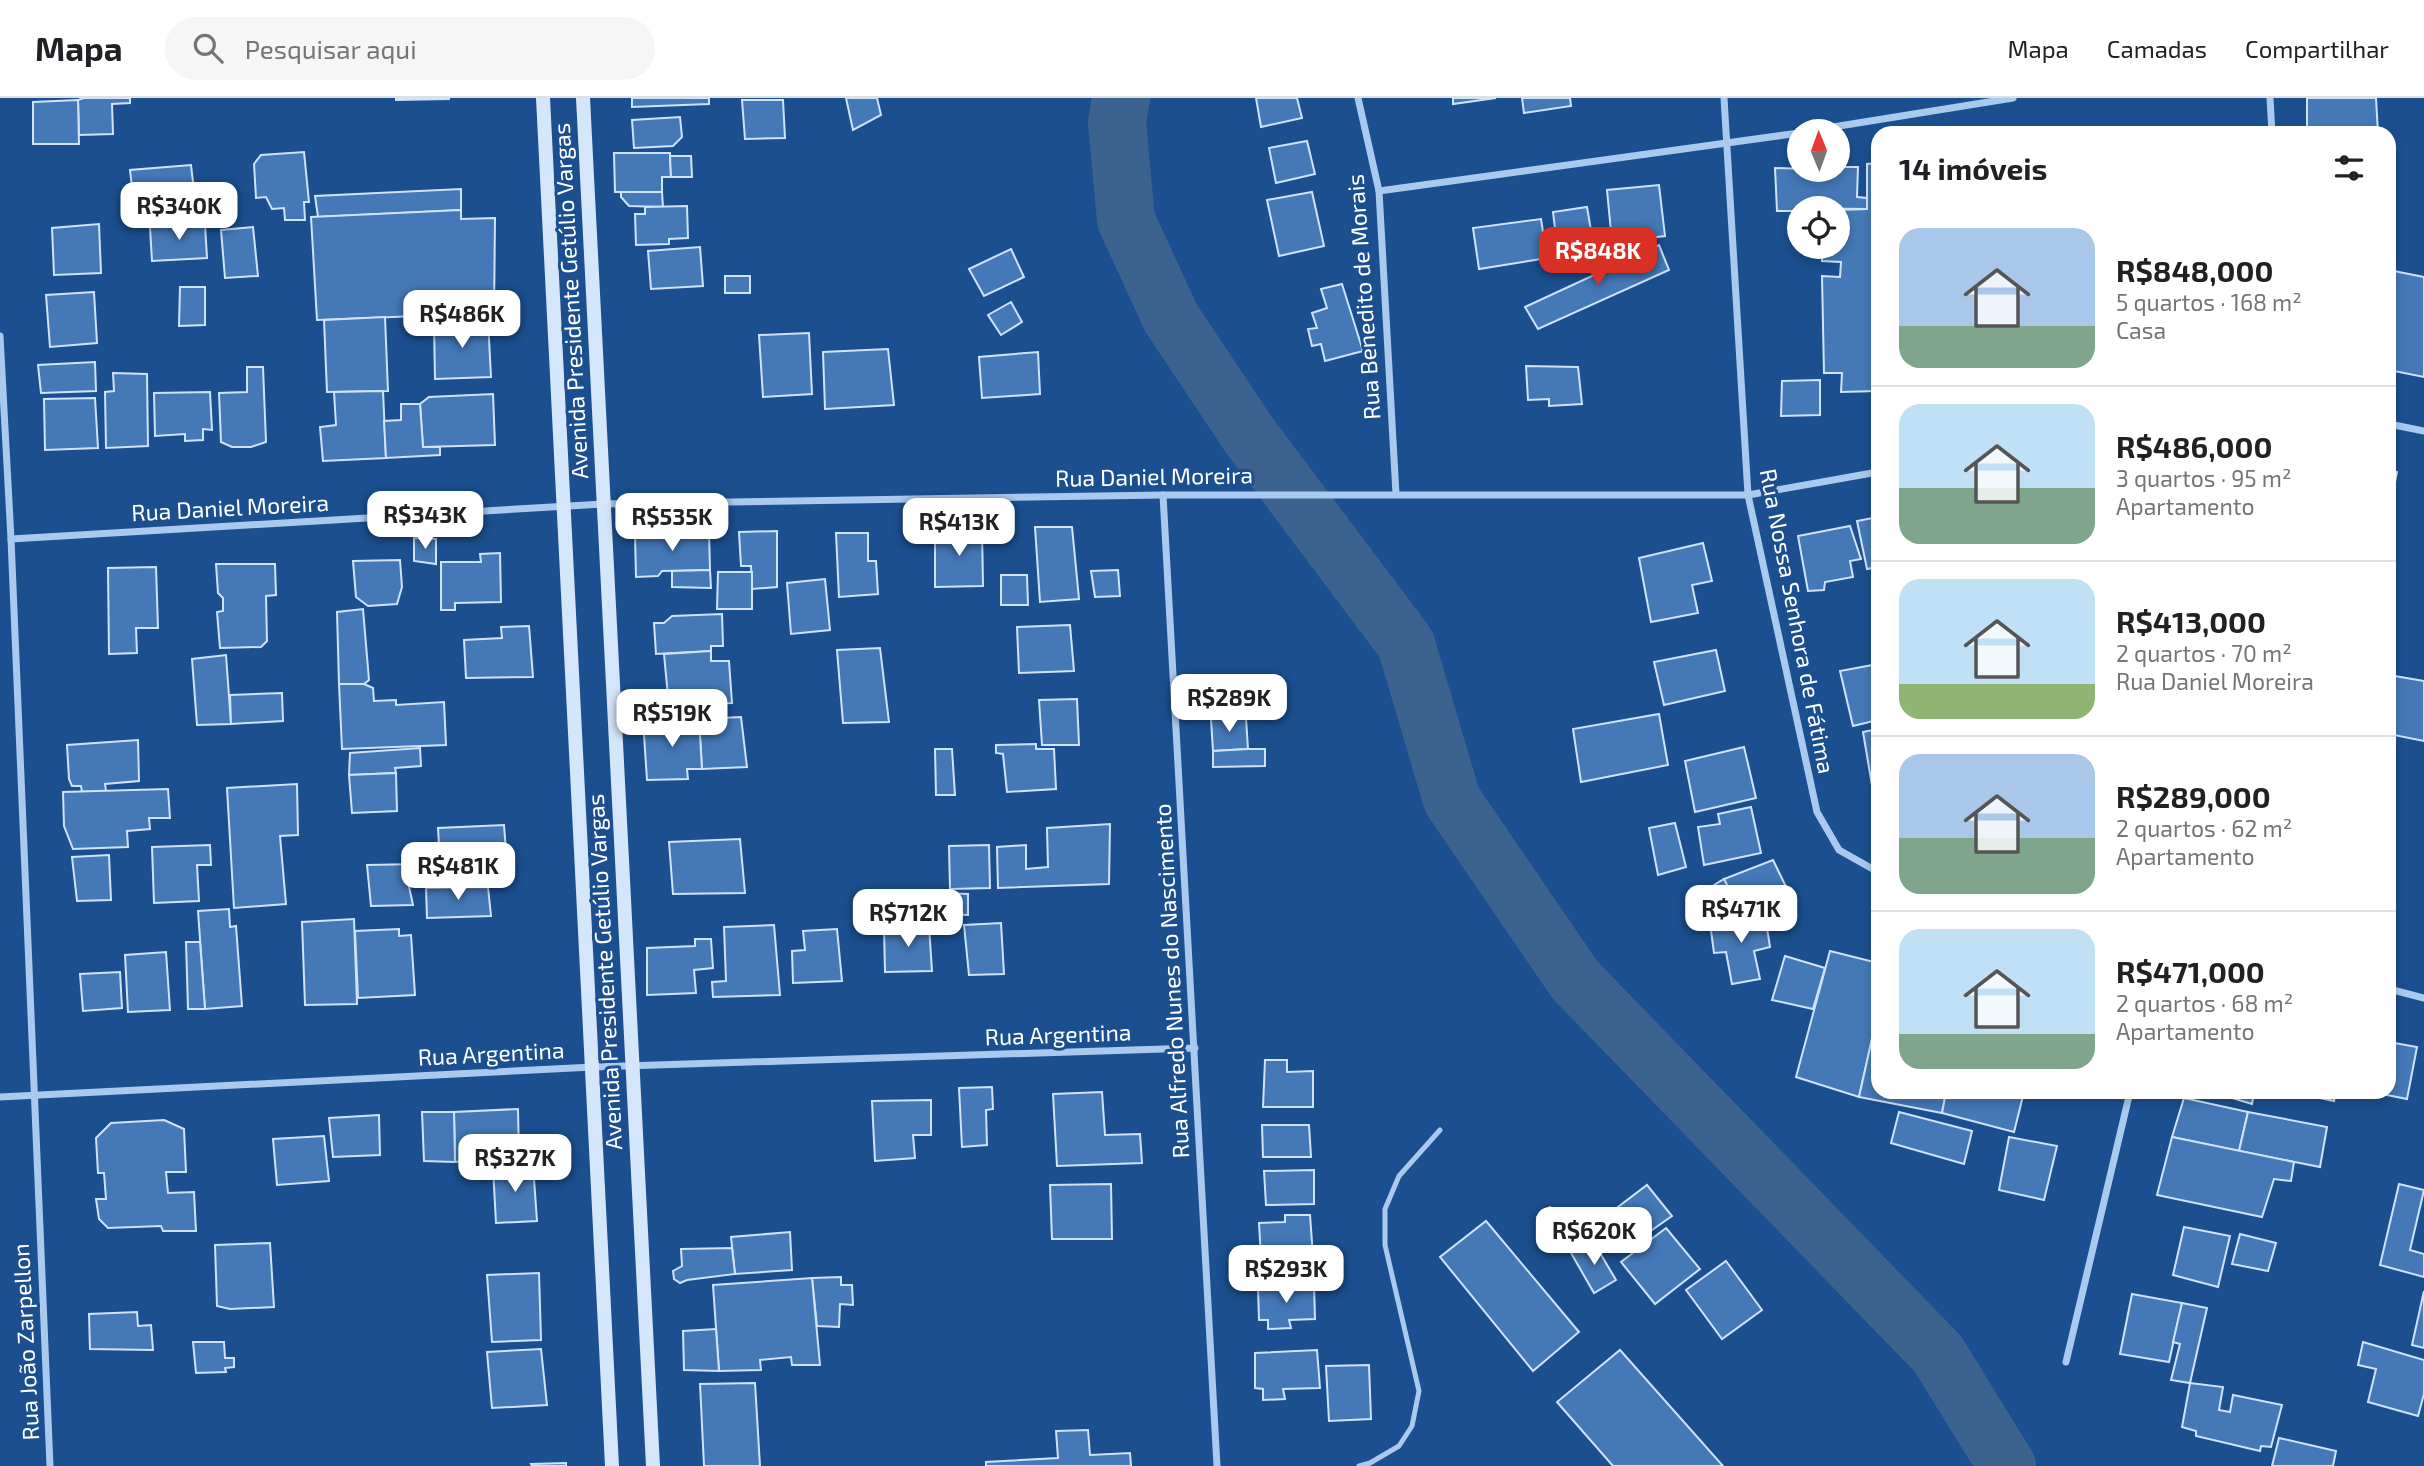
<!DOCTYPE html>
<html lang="pt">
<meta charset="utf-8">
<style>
body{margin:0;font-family:"Exo 2",sans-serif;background:#f6f6f6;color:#202124;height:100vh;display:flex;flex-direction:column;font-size:26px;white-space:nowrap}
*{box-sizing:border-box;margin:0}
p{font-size:23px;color:#757577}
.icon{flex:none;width:38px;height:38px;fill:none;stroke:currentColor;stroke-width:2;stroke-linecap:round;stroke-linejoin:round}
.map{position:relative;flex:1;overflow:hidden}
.side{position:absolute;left:1871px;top:28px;width:525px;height:973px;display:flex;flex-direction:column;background:#fff;border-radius:21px;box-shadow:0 4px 10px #0003}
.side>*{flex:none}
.needle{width:46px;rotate:359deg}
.controls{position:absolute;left:1787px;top:21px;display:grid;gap:14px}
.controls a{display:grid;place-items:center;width:63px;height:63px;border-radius:50%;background:#fff;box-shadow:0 4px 10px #0003;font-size:35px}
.price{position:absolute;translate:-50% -60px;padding:0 16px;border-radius:14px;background:#fff;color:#222;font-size:23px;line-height:46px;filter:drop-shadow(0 2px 4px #0008)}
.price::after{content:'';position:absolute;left:50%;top:42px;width:21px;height:16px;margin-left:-10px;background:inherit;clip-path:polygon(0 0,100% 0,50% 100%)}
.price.current{background:#d93025;color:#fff}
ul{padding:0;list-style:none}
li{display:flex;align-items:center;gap:21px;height:175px;padding:0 28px}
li+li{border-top:2px solid #e0e0e0}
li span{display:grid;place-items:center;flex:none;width:196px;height:140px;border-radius:21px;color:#555}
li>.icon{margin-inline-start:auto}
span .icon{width:84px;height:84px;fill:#fffc;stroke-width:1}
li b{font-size:30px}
h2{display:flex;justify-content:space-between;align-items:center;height:84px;padding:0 28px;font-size:30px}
header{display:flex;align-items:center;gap:42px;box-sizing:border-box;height:98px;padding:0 35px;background:#fff;border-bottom:2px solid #e0e0e0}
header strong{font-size:33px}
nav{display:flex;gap:38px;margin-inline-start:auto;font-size:24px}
.search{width:490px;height:63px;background:#f6f6f6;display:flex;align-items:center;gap:18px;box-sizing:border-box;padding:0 24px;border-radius:38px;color:#757577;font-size:26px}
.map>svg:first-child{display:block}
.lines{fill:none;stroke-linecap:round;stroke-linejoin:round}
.river{stroke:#3c6290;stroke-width:58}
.building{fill:#4478b7;stroke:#cfe3fa;stroke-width:2}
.service{stroke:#a9c9ee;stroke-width:5}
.minor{stroke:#a9c9ee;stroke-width:7}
.secondary{stroke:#d6e6fa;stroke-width:14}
.labels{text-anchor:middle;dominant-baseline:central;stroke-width:6;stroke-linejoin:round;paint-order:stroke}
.street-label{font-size:23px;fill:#fff;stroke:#1b4f8f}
</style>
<header>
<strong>Mapa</strong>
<div class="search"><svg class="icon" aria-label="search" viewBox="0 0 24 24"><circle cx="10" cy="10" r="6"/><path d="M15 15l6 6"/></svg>Pesquisar aqui</div>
<nav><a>Mapa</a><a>Camadas</a><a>Compartilhar</a></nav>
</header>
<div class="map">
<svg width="2424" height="1368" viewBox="0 0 2424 1368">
<rect width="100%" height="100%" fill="#1b4f8f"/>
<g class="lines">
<path class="river" d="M1121 0 1117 24 1126 122 1171 220 1249 337 1406 546 1452 702 1575 882 1938 1256 2007 1368"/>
</g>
<g class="building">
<path d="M84 0H130V5L112 6 113 36 79 37 78 2Z"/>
<path d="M396 0H449V1L396 2Z"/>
<path d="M632 0H709V6L632 9Z"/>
<path d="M846 0H877L881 17 853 32Z"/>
<path d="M1256 0H1297L1302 20 1261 29Z"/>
<path d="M1453 0H1496L1453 6Z"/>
<path d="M1522 0H1570L1571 8 1524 15Z"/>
<path d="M2307 0H2376L2378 35H2307Z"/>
<path d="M78 2 79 46H33V4Z"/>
<path d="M742 2H783L785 40 745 41Z"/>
<path d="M680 19 682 39 673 48 634 50 632 22Z"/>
<path d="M1307 43 1315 76 1276 85 1269 50Z"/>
<path d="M304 54 309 104H304L305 122H285L284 110 272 111 266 99 256 100 254 66 261 57Z"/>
<path d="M614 55H670L671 79H662V94H615Z"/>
<path d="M670 58H691L692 79H671Z"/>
<path d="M1878 65V293L1841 294 1842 275H1824L1822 178 1840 179 1841 164 1822 163 1821 149H1838V112L1867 111V66Z"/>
<path d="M191 67 197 118 136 125 130 72Z"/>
<path d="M1838 69H1858L1857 99 1867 100V111L1799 110V113H1777L1775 70 1838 72Z"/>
<path d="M1659 87 1665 138 1612 144 1607 92Z"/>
<path d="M461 91V112L318 119 315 98Z"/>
<path d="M621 94H662L663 109 629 108 621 99Z"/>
<path d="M1312 94 1324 148 1279 158 1267 102Z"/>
<path d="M687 108 688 140 669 141V146L636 147 635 116H645V109Z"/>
<path d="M1587 109 1594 150 1558 155 1553 114Z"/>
<path d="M461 112V121L495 120 494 215 317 222 311 119Z"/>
<path d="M1541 121 1547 160 1479 171 1473 130Z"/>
<path d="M99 126 101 175 54 177 52 130Z"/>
<path d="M205 126 207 160 152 163 150 129Z"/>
<path d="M253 129 258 178 225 180 221 132Z"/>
<path d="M1659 147 1669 172 1538 231 1525 209Z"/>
<path d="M700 149 703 188 651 191 648 153Z"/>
<path d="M1011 151 1024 179 984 198 969 171Z"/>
<path d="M2389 172 2424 179V279L2389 272Z"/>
<rect x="725" y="178" width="25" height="17"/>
<path d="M1342 186 1363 253 1325 263 1321 246 1312 248 1308 231 1317 230 1312 215 1327 210 1321 191Z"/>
<path d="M180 189H205V227L179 228Z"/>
<path d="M94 194 97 245 50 249 46 197Z"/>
<path d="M1011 204 1022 224 1001 237 988 217Z"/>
<path d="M385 219 388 293 327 294 324 222Z"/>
<path d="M488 222 491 279 435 281 434 227Z"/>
<path d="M809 235 812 296 763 299 759 237Z"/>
<path d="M888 251 894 307 825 311 823 254Z"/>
<path d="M1038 254 1040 296 982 300 979 259Z"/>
<path d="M95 264 96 293 41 295 38 267Z"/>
<path d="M1526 268 1578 269 1582 306 1549 308V301L1528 302Z"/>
<path d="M247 269H263L266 344 251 349H232L221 344 219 295 247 294Z"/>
<path d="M113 275 147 276 148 348 106 350 105 294 114 293Z"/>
<path d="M1820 282V317L1781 318 1782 283Z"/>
<path d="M383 293 386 360 323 363 320 329 336 327 334 294Z"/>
<path d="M210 294 212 332 203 331V342L185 343V336L155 338 154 295Z"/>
<path d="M493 296 495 347 423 349 420 306 429 299Z"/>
<path d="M95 300 98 350 45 352 44 301Z"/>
<path d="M401 306H420L423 349H440V357L386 360 384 323 401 322Z"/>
<path d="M2389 372 2397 374 2389 413Z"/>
<path d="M1878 419V469L1867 471 1857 423Z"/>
<path d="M1850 428 1861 461 1850 463 1853 479 1825 484 1824 492 1808 493 1798 438Z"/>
<path d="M1035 429H1072L1079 501 1040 504Z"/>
<path d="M935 431H982L983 488 935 489Z"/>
<path d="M709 433 710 472 662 473 658 478 636 479 635 436Z"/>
<path d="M777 433V489L752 491 751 468H741L739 434Z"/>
<path d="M836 435H868V463H876L878 496 839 499Z"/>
<path d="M414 440 436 441V466L414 463Z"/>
<path d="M1703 445 1712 483 1692 487 1698 515 1651 524 1639 460Z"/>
<path d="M500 455 501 504 455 505V512H441V464H481L480 456Z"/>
<path d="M400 462 402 489 397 506 368 508 356 499 353 463Z"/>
<path d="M216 466H275L276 497 266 498 267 543 261 549 220 550 217 514 223 513V500L218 495Z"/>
<path d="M156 469 158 530H136L137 555 109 556 108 470Z"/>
<path d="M710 472 711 490 672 489V473Z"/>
<path d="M1118 472 1120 498 1095 499 1091 473Z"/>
<path d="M718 474H752V511H717Z"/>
<path d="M1001 477H1027L1028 507H1001Z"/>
<path d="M825 481 830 532 791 536 787 485Z"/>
<path d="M363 511 369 582 364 586H339L337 514Z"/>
<path d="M722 516 723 548H711V553L656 556 654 525H664L672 518Z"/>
<path d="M1070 527 1074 573 1019 575 1017 529Z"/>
<path d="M529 528 533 579 466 580 464 542 502 540 501 529Z"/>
<path d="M880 550 889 624 843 625 837 552Z"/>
<path d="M1716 552 1725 593 1664 607 1654 564Z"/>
<path d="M711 553V563H729L732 605 703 606 704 618 670 620 664 556Z"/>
<path d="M226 557 231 626 197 627 192 561Z"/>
<path d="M1878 566V622L1853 628 1840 573Z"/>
<path d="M2389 577 2424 583V643L2389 636Z"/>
<path d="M339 586H364L373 590 374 603 396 602V607L444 604 446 647 342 651Z"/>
<path d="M282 595 283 623 231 626 230 597Z"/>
<path d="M1077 601 1079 647H1042L1039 602Z"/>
<path d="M1659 616 1668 667 1581 684 1573 631Z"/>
<path d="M741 619 747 669 702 671 699 621Z"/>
<path d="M1246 620 1248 651 1213 653 1211 621Z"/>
<path d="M664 621 667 624 699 621 702 671H687L688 681 647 682 643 622Z"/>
<path d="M1878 631V704L1875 705 1863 634Z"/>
<path d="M138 642 139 683 105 686 106 693 82 694 81 688H72L69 681 67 647Z"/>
<path d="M1036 646V651H1054L1056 691 1007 694 1003 656 996 655V647Z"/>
<path d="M1744 649 1756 700 1695 714 1685 663Z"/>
<path d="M420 650 421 668 395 670 396 675 349 677 350 655Z"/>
<path d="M935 651H952L955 697H936Z"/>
<path d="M1248 651H1265V668L1213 669V653Z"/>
<path d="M396 675 397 713 352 715 349 677Z"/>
<path d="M297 686 298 737 280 738 286 806 234 810 227 690Z"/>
<path d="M168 691 170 720H149L150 731 127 733 128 749 73 751 64 728 63 694Z"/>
<path d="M1751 709 1761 755 1704 767 1698 729 1720 726 1718 716Z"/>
<path d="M1675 725 1686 769 1658 777 1649 730Z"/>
<path d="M1110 726 1109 786 998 790 997 749 1026 747V771L1048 769 1047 730Z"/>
<path d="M504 727 508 779 441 782 438 730Z"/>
<path d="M740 741 745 795 673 796 669 744Z"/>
<path d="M210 747 211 767H197L199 803 154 805 152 749Z"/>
<path d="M989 747 990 790 950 791 949 748Z"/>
<path d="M109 757 111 802 77 803 72 759Z"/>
<path d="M1773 762 1790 797 1741 816 1724 781Z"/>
<path d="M419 766 420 784H408L413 807 371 808 367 767Z"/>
<path d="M1724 781 1741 816 1732 819 1714 787Z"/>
<path d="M488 789 491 818 427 820 426 790Z"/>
<path d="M942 795 968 796V817L942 816Z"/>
<path d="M229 811 230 829 236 828 242 908 205 911 198 813Z"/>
<path d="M1765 817 1770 849 1754 853 1760 881 1732 886 1726 854 1714 855 1710 825Z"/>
<path d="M354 821 357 906 305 907 302 824Z"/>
<path d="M1001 825 1004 876 969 877 964 827Z"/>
<path d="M774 827 780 897 713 899 712 884 726 883 724 829Z"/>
<path d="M929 828 932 873 885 874 884 829Z"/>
<path d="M399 831V838L411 837 415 897 358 900 355 833Z"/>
<path d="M837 831 842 883 793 885 792 853 805 852 803 833Z"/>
<path d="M695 841H711L713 870 694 872 696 895 647 897V850L695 848Z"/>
<path d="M186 844H200L205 911H188Z"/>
<path d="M1830 853 1878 865V914L1859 999 1796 979Z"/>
<path d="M166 854 170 912 128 914 125 857Z"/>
<path d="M1785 858 1825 870 1813 911 1772 902Z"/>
<path d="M120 874 122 910 83 913 80 876Z"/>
<path d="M1878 914V994H1946L1942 1015 1859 999Z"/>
<path d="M2389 944 2417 949 2407 1001 2372 994H2389Z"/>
<path d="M1265 962H1287V974L1313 973V1009H1263Z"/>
<path d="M992 989 993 1011 986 1012 987 1047 962 1049 959 990Z"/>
<path d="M1102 994 1105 1037 1140 1036 1142 1065 1057 1068 1053 996Z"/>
<path d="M1946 994H2024L2014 1034 1942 1015Z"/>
<path d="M2231 994H2254L2252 1006 2229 999Z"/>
<path d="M2292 994H2336L2334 1003Z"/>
<path d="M2184 1000 2248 1014 2239 1053 2172 1039Z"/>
<path d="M931 1002V1037H913L915 1060 875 1063 872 1003Z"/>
<path d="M518 1011 519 1059 455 1064 454 1014Z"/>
<path d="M422 1014H454L455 1064 424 1063Z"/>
<path d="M1899 1014 1972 1033 1964 1066 1891 1045Z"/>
<path d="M2248 1014 2327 1029 2320 1069 2239 1053Z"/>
<path d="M379 1017 380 1057 333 1059 329 1020Z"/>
<path d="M164 1022 184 1031 186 1074H166L168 1095 194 1094 196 1133H163L161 1128 108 1130 99 1121 96 1101H106L104 1075H98L96 1040 111 1025Z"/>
<path d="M1262 1027H1309L1311 1059H1263Z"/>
<path d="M324 1038 329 1083 277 1087 273 1041Z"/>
<path d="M2009 1039 2057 1048 2044 1102 1999 1092Z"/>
<path d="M2172 1039 2294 1064 2291 1083 2274 1081 2262 1119 2157 1097Z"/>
<path d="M533 1067 537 1123 496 1125 493 1070Z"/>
<path d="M1314 1072V1106L1266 1107 1264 1073Z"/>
<path d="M1111 1086 1112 1141H1052L1050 1087Z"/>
<path d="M2399 1086 2424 1092 2410 1152 2424 1156V1179L2380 1167Z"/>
<path d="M1647 1087 1672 1118 1642 1139 1618 1109Z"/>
<path d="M1550 1109 1569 1129 1556 1139 1537 1119Z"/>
<path d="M1285 1117H1310L1313 1158 1293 1159 1292 1167 1266 1168V1160H1261L1259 1125 1285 1124Z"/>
<path d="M1486 1123 1579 1234 1533 1273 1440 1159Z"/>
<path d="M2184 1129 2230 1138 2218 1189 2173 1177Z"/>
<path d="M1666 1130 1700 1171 1655 1206 1621 1164Z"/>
<path d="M790 1134 792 1172 735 1176 731 1139Z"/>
<path d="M2240 1136 2276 1145 2268 1173 2232 1166Z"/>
<path d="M1593 1143 1616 1182 1594 1195 1571 1155Z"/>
<path d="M270 1145 274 1209 230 1211 217 1208 215 1147Z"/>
<path d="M732 1150 735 1176 687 1182 680 1185 674 1181 673 1173 682 1168 681 1151Z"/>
<path d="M1726 1163 1762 1212 1722 1241 1686 1192Z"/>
<path d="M539 1175 541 1242 492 1244 487 1177Z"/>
<path d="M841 1179V1187H852L853 1207 840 1206 839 1229 817 1228 812 1180Z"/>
<path d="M812 1180 820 1267H792L791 1259 760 1262 761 1272 719 1273 713 1187Z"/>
<path d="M1314 1187 1315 1221 1289 1222 1291 1230 1268 1231V1222H1259L1258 1190Z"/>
<path d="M2424 1193V1250L2412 1247Z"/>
<path d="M2132 1196 2182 1205 2169 1264 2120 1256Z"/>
<path d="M2182 1205 2207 1210 2190 1285 2171 1282 2180 1246 2173 1244Z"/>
<path d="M137 1214 138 1228 151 1227 153 1252 90 1251 89 1216Z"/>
<path d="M716 1231 719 1273 684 1272 683 1233Z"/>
<path d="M193 1244H224L225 1260H234V1269L225 1270 226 1274 196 1275Z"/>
<path d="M2363 1244 2424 1262V1296L2418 1318 2368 1304 2376 1271 2358 1267Z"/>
<path d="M541 1251 547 1307 492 1310 487 1254Z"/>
<path d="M1317 1252 1320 1290 1283 1291 1285 1301 1263 1302V1291L1255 1290V1255Z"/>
<path d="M1620 1252 1723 1368H1613L1557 1304Z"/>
<path d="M1369 1267 1371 1321 1329 1323 1326 1268Z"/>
<path d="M755 1285 760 1368H704L700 1286Z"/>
<path d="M2190 1285 2223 1289 2219 1312 2230 1314 2233 1297 2282 1307 2271 1349 2261 1348 2260 1353 2196 1338V1333L2182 1329Z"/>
<path d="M1088 1332 1090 1357 1130 1355 1131 1368H986V1364L1058 1360 1056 1333Z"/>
<path d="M2279 1340 2336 1353 2333 1368H2272Z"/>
<path d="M566 1365V1368H532L531 1366Z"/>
</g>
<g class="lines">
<path class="service" d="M1359 1368 1370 1365 1399 1348 1412 1328 1419 1293 1385 1147V1111L1399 1078 1440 1032"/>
<g class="minor">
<path d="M1358 0 1379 93 1396 396"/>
<path d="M1724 0 1748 397 1817 714 1839 752 1878 774"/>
<path d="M2270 0 2272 35"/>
<path d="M1808 33 2013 0"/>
<path d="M1379 93 1799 35"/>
<path d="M0 238 11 441 50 1368"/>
<path d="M2389 326 2424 333"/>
<path d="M1163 397 1217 1368"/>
<path d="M11 441 603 406 1163 397H1748L1878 374"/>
<path d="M2389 891 2424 900"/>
<path d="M0 999 593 969 1195 950"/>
<path d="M2066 1264 2130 994"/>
</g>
<g class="secondary">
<path d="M543 0 612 1368"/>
<path d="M583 0 653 1368"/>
</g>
</g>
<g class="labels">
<g class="street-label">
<text transform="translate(1363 199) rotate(-94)">Rua Benedito de Morais</text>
<text transform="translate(570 203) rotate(-93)">Avenida Presidente Getúlio Vargas</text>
<text transform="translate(1154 378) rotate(-1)">Rua Daniel Moreira</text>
<text transform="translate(230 409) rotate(-3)">Rua Daniel Moreira</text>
<text transform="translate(1798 523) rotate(79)">Rua Nossa Senhora de Fátima</text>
<text transform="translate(604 874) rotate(-93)">Avenida Presidente Getúlio Vargas</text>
<text transform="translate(1171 883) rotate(-93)">Rua Alfredo Nunes do Nascimento</text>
<text transform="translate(1058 936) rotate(-2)">Rua Argentina</text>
<text transform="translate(491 955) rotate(-3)">Rua Argentina</text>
<text transform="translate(25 1244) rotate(-93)">Rua João Zarpellon</text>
</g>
</g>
</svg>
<div class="controls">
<a><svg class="needle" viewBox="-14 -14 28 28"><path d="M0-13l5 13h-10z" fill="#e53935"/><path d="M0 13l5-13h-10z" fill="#757577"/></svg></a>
<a><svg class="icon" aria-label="locate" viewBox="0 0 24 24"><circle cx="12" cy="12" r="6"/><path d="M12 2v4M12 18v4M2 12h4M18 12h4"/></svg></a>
</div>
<b class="price" style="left:179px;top:144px">R$340K</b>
<b class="price current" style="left:1598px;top:189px">R$848K</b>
<b class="price" style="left:462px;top:252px">R$486K</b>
<b class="price" style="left:425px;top:453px">R$343K</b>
<b class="price" style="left:672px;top:455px">R$535K</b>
<b class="price" style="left:959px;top:460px">R$413K</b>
<b class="price" style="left:1229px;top:636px">R$289K</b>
<b class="price" style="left:672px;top:651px">R$519K</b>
<b class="price" style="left:458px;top:804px">R$481K</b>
<b class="price" style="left:1741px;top:847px">R$471K</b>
<b class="price" style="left:908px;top:851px">R$712K</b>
<b class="price" style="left:515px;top:1096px">R$327K</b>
<b class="price" style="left:1594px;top:1169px">R$620K</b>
<b class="price" style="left:1286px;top:1207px">R$293K</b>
<section class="side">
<h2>14 imóveis<svg class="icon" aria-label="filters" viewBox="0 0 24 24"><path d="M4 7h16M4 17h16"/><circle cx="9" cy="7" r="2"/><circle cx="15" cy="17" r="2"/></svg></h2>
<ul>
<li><span style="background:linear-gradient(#a9c7e8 70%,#7fa58c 0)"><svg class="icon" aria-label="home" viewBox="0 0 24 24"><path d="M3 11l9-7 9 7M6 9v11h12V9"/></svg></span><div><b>R$848,000</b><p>5 quartos · 168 m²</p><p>Casa</p></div></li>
<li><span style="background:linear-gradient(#bfe0f5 60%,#7fa58c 0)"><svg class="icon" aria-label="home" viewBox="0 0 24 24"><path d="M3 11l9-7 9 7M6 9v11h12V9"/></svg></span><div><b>R$486,000</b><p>3 quartos · 95 m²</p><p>Apartamento</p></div></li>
<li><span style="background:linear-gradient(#bfe0f5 75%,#8fb573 0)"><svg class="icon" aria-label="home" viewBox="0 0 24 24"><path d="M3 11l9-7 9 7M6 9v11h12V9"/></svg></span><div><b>R$413,000</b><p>2 quartos · 70 m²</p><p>Rua Daniel Moreira</p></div></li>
<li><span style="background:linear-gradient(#a9c7e8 60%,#7fa58c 0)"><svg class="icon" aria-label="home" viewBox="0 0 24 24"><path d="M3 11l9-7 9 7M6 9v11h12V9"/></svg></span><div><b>R$289,000</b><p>2 quartos · 62 m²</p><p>Apartamento</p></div></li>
<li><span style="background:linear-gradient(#bfe0f5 75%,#7fa58c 0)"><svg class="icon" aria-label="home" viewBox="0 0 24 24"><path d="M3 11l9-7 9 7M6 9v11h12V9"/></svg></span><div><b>R$471,000</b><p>2 quartos · 68 m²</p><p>Apartamento</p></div></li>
</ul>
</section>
</div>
